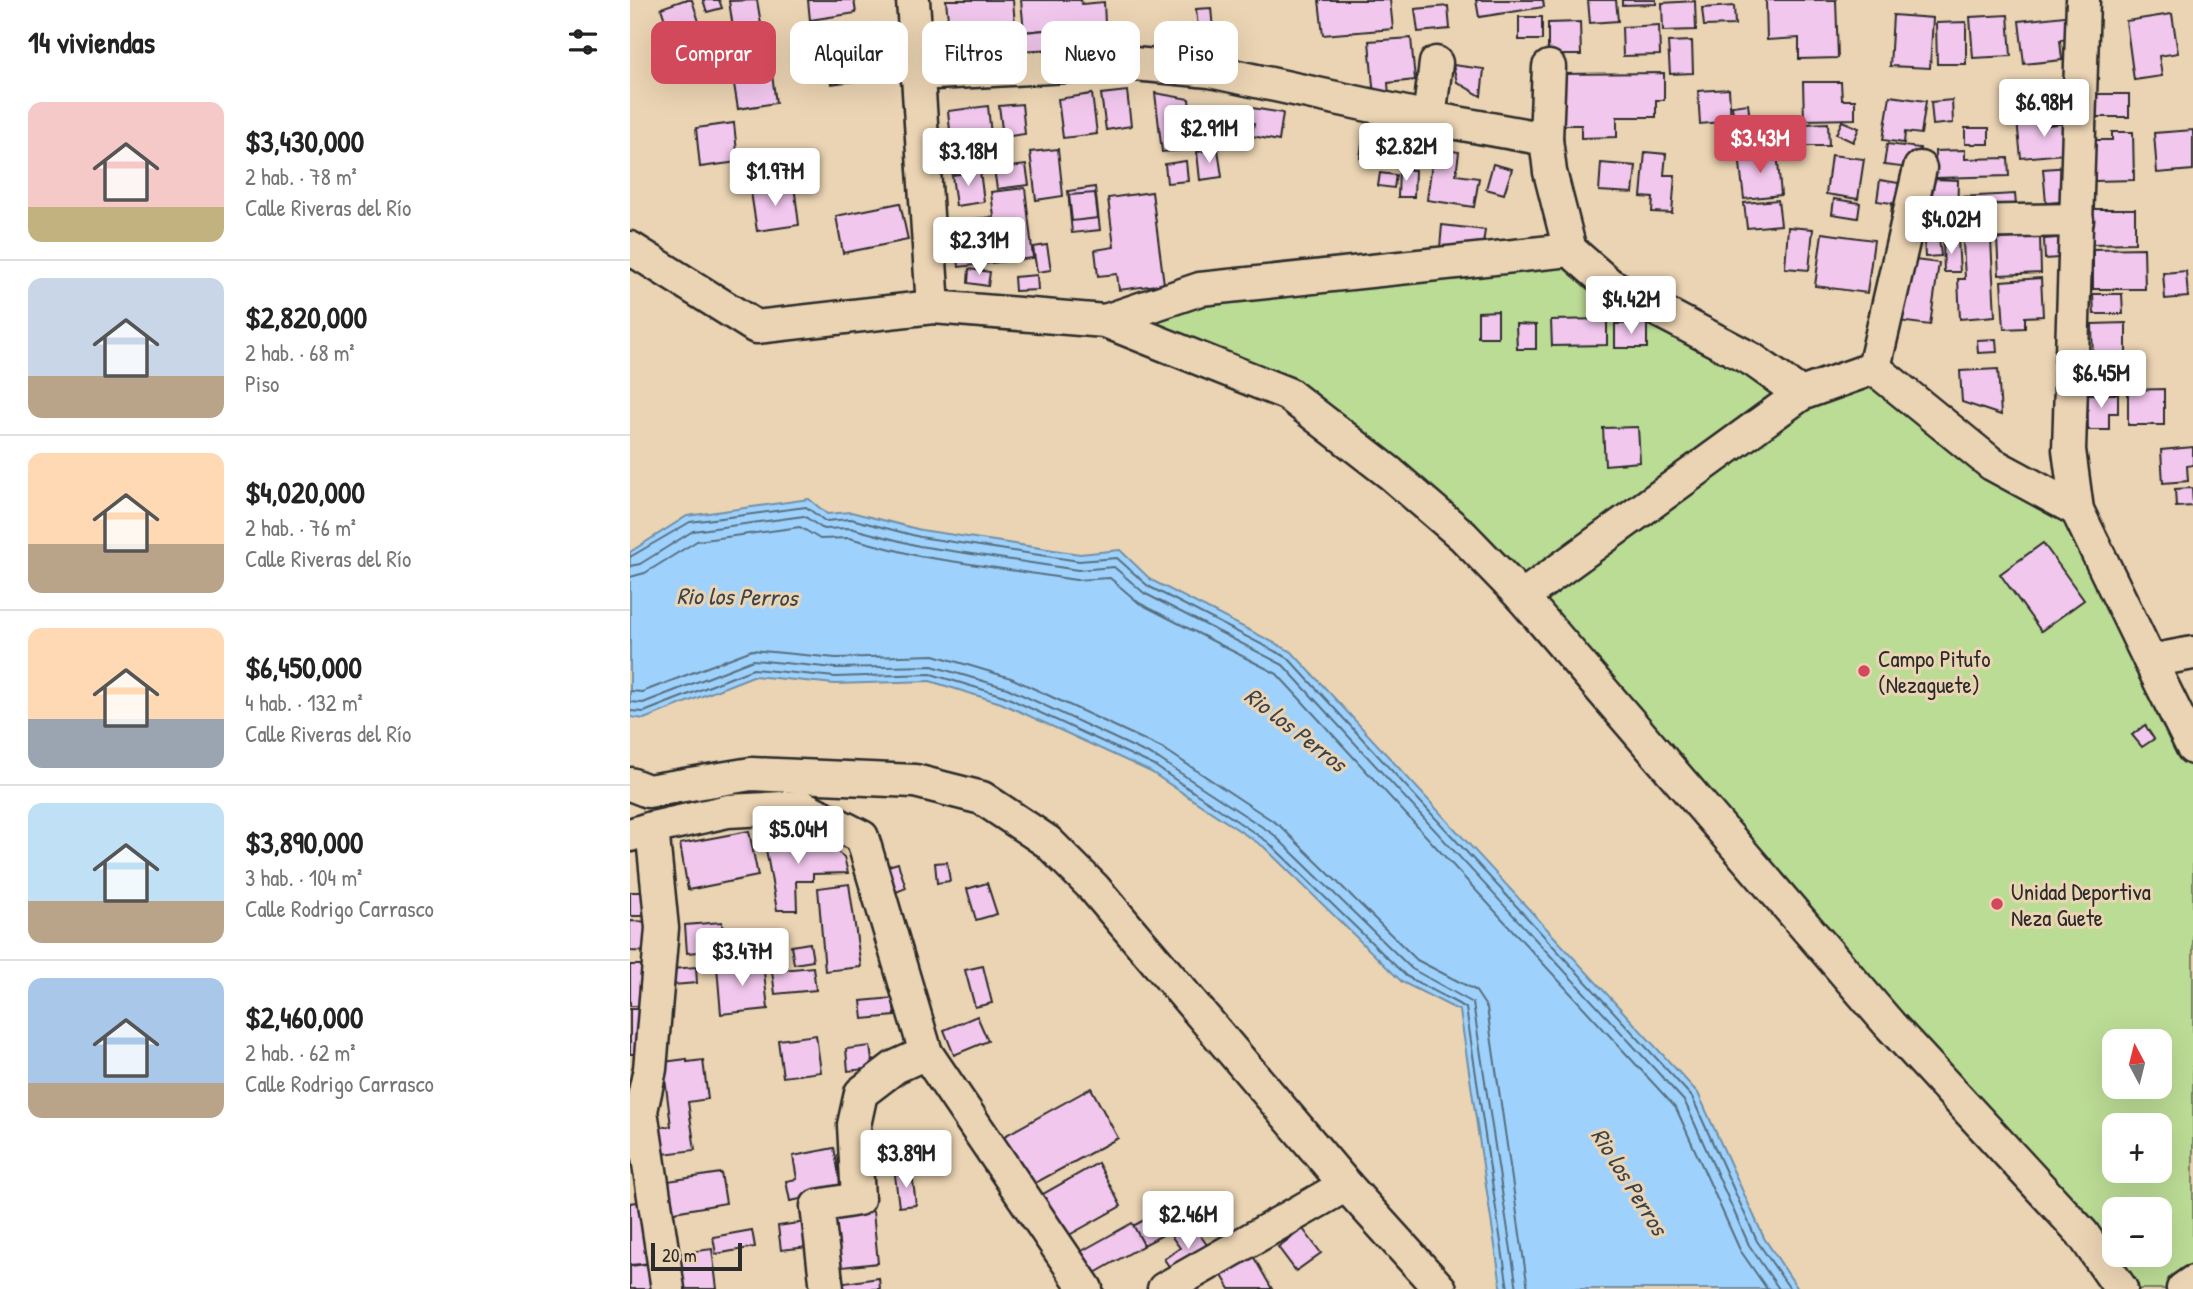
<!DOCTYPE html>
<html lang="es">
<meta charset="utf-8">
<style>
body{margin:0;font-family:"Patrick Hand",sans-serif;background:#f6f6f6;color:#222;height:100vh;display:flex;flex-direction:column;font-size:26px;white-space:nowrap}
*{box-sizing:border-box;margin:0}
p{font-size:23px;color:#767676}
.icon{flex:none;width:38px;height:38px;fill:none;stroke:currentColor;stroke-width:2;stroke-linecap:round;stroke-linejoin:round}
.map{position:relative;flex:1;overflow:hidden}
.sheet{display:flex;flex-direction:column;background:#fff;width:630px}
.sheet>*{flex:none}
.guide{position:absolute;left:21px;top:21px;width:665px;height:63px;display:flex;gap:14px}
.needle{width:46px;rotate:353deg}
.tools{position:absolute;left:1472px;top:1029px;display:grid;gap:14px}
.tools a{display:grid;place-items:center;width:70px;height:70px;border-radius:14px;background:#fff;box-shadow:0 7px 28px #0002;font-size:35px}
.scale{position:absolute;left:21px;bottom:18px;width:91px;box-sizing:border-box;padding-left:7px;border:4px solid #2b2b2b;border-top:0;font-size:19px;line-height:24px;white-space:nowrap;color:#2b2b2b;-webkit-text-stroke:5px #ebd4b3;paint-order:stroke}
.price{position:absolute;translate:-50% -60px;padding:0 16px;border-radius:7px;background:#fff;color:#222;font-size:23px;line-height:46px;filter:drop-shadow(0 2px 4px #0008)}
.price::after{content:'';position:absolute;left:50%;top:42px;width:21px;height:16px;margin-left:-10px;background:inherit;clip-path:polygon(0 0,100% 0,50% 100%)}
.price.selected{background:#d1495b;color:#fff}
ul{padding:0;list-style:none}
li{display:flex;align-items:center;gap:21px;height:175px;padding:0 28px}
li+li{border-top:2px solid #e0e0e0}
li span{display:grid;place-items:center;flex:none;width:196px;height:140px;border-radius:14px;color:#555}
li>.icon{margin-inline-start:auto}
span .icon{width:84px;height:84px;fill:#fffc;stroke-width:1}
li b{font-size:30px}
h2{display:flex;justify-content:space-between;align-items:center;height:84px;padding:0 28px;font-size:30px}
.chip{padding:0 24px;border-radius:14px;background:#fff;box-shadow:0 7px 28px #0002;font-size:24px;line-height:63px}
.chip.selected{background:#d1495b;color:#fff}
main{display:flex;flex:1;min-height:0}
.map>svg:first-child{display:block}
.green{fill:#bbdc95;stroke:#738460;stroke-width:2;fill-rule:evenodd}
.water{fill:#9ed2fc;stroke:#708fa8;stroke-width:2}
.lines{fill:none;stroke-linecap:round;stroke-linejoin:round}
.shore{stroke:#596e7f;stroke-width:2}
.building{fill:#f2c7ee;stroke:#2b2b2b;stroke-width:2}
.minor-casing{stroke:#2b2b2b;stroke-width:37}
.minor{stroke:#ebd4b3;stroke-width:32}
.poi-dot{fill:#d1495b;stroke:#ebd4b3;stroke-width:2.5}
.labels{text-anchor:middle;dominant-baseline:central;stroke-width:6;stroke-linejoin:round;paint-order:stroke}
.poi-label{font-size:23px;fill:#2b2b2b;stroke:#ebd4b3;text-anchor:start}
.water-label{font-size:24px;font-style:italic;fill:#3c444a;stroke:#ebd4b3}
</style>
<main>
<section class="sheet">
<h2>14 viviendas<svg class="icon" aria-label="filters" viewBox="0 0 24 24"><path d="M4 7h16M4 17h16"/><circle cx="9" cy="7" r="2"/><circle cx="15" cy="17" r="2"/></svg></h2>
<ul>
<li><span style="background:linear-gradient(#f6c9c9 75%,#c2b280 0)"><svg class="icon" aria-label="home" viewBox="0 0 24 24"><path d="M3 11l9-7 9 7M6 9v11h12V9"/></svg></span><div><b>$3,430,000</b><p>2 hab. · 78 m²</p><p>Calle Riveras del Río</p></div></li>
<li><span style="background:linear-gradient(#c9d6e8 70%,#b9a48a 0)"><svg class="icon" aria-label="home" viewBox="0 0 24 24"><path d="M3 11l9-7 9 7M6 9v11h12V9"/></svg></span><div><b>$2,820,000</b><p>2 hab. · 68 m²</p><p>Piso</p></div></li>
<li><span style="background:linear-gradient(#ffd9b3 65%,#b9a48a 0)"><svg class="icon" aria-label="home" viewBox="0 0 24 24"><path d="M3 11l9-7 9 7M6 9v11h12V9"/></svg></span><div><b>$4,020,000</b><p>2 hab. · 76 m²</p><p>Calle Riveras del Río</p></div></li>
<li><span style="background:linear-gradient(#ffd9b3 65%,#9aa5b1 0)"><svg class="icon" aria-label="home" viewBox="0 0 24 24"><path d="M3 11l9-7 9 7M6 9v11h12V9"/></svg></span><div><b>$6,450,000</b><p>4 hab. · 132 m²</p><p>Calle Riveras del Río</p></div></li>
<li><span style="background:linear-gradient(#bfe0f5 70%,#b9a48a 0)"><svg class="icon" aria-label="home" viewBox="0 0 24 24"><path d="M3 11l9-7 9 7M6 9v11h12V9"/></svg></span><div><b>$3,890,000</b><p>3 hab. · 104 m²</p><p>Calle Rodrigo Carrasco</p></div></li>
<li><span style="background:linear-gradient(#a9c7e8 75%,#b9a48a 0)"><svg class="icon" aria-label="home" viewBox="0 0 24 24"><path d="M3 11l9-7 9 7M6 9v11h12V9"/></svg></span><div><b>$2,460,000</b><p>2 hab. · 62 m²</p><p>Calle Rodrigo Carrasco</p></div></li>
</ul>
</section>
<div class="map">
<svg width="1563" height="1289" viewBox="0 0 1563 1289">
<rect width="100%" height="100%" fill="#ebd4b3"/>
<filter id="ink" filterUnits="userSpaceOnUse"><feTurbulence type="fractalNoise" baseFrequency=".0143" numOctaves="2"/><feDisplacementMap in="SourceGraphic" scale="14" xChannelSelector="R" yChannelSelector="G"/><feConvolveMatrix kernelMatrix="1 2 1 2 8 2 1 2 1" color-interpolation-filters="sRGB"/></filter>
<g filter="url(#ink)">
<path class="green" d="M940 250 1171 394 1244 368 1447 510 1563 748V1282L1553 1289H1491L892 597 658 394 475 321 570 289ZM1484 1041H1530V1087H1484ZM1484 1125H1530V1171H1484ZM1484 1209H1530V1255H1484Z"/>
<path class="water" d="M179 499 197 514 221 512 291 530 450 554 490 550 521 580 662 652 1068 1093 1134 1238 1168 1289H874L871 1286 830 1011 772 982 634 847 521 772 371 703 300 681 205 684 123 676 14 719 0 717V552L57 516Z"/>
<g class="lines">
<g class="shore">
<path d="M0 557 60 522 176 507 195 521 221 519 290 537 449 561 487 558 518 586 658 658 1062 1097 1127 1241 1160 1289"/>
<path d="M0 566 10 564 63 531 174 516 193 529 220 528 289 546 448 570 484 567 514 593 653 665 1055 1102 1119 1245 1149 1289"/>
<path d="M0 577 15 573 67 541 170 527 190 539 219 538 288 556 446 580 480 578 509 603 647 674 1046 1108 1110 1250 1137 1289"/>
<path d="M0 691 12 692 122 650 206 658 304 655 381 678 534 749 649 825 787 960 845 990 857 1008 898 1289"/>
<path d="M0 702 13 703 123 660 205 668 302 666 377 688 529 759 643 834 782 969 843 1003 887 1289"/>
<path d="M0 711 14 712 123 669 205 677 301 674 374 696 525 766 638 842 776 976 836 1008 878 1289"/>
</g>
</g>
<g class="building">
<path d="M54 0H62L72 31 42 41 31 8Z"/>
<path d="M73 0H89L92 8 77 12Z"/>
<path d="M127 0 133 36 105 41 99 1Z"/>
<path d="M178 0H224L226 13 180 20Z"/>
<path d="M316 0H383L388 64 361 67 357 26 319 29Z"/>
<path d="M391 0H451L452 4 474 2 475 24 394 32Z"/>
<path d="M689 0H760L763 29 693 35Z"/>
<path d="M846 0H913L914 7 849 17Z"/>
<path d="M958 0H986L988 21 960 23Z"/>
<path d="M992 0H1026V4L992 5Z"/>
<path d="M1136 0H1206L1208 58 1169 59V38L1137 40Z"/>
<path d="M1065 1 1066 30 1033 31 1032 3Z"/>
<path d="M818 6 820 29 788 32 785 9Z"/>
<path d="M1104 6 1105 25 1074 26 1072 8Z"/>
<path d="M581 8 586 62 551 65 548 39 569 37 566 9Z"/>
<path d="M1542 14 1548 53 1529 56 1532 76 1504 80 1496 21Z"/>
<path d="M1263 15 1303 18 1300 68 1260 66Z"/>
<path d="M1378 15 1381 56 1343 58 1340 17Z"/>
<path d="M1443 15 1444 38 1430 40 1432 60 1394 64 1389 21Z"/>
<rect x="889" y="17" width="23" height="23"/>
<path d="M950 22 951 55H918V23Z"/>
<path d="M1336 22V64H1307L1306 23Z"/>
<path d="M1029 25 1030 55 993 56 992 27Z"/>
<path d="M259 29 263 64 241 67 242 79 201 84 194 38Z"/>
<path d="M426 29 429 63 397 66 394 32Z"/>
<path d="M475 31 478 57 455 59 453 33Z"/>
<path d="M448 33 451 61 429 63 426 35Z"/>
<path d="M73 35 79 54 52 63 45 44Z"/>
<path d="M781 38 785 80 758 83 759 96 744 97 739 41Z"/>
<path d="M336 39 339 69 320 71 317 41Z"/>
<path d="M358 40 361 67 339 69 336 42Z"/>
<path d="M1062 41 1063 73 1040 74 1038 42Z"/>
<path d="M138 47 146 103 108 109 99 53Z"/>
<path d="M823 65 854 69 851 96 827 82Z"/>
<path d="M1034 73V100H1026V117H987V137L951 138V125H928V74Z"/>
<path d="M1173 82H1211L1212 100H1225V119L1174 120Z"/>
<path d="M1099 89 1101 121 1070 124 1068 91Z"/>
<path d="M497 91 501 126 476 130 471 94Z"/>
<path d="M525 93 559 99 564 149 532 152Z"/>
<path d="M1413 93 1415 114 1385 116 1384 96Z"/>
<path d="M1445 93 1438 112 1421 113 1420 95Z"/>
<path d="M462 94 467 134 433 138 428 99Z"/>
<rect x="1466" y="94" width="33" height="23"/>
<path d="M1260 96 1296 101 1291 134 1275 132 1274 143 1253 140Z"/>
<path d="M1322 100 1323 123 1303 125 1301 102Z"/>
<path d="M392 104 395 134 373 137 369 106Z"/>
<path d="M1118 104 1123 143 1107 145 1102 106Z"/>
<path d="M358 106 361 135 321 140 318 111Z"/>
<path d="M616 107 653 113 649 141 622 136 624 123 613 121Z"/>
<path d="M1407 119V126L1440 123 1443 153 1391 158 1387 121Z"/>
<path d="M1139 120 1140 138 1124 140 1123 122Z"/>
<path d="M1212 121 1229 128 1223 142 1206 134Z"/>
<path d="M104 123 108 162 70 167 66 128Z"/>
<path d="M1198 123 1199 146H1174V124Z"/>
<rect x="1335" y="128" width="24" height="16"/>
<path d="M1563 130V170L1527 173 1524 133Z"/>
<path d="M734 131 779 138 774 166 730 158Z"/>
<path d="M1482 132H1503L1504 180 1465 181 1464 140H1482Z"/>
<path d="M1257 144 1290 148 1287 169 1254 165Z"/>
<path d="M804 148 829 152 826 175 849 178 844 207 797 200Z"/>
<path d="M428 149 433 196 406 200 400 152Z"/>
<path d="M588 149 592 177 570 180 567 152Z"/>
<path d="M1335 150V159L1378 158 1379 176 1306 178 1305 151Z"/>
<path d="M1015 152 1036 154 1034 175H1045L1042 213 1022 212 1023 198 1011 197Z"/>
<path d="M1147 152 1151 195 1114 199 1109 155Z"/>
<path d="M1201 155 1234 159 1228 199 1196 194Z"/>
<path d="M556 161 558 181 537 183 535 164Z"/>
<path d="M971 163 1006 166 1003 193 969 191Z"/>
<path d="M863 164 882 169 874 194 856 189Z"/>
<path d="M396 165 399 185 367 189 364 169Z"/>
<path d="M1439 167 1442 201 1416 203 1413 169Z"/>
<path d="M769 170H785L784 197H768Z"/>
<path d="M350 171 354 202 326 206 322 175Z"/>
<path d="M750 173 766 175 764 188 748 186Z"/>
<path d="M1302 179 1328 180 1327 222 1301 221Z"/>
<path d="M1250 180 1281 185 1276 218 1261 216 1262 203 1247 201Z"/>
<path d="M164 185 169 225 127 231 121 192Z"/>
<path d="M465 187 470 230 442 233 438 191Z"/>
<path d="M395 188 403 258 329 267 324 221 364 217 361 192Z"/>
<path d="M522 192 534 284 489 290 487 274 468 276 465 250 484 247 478 198Z"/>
<path d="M465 193 468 218 442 221 439 195Z"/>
<path d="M1385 194 1387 217 1332 221 1330 197Z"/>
<path d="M1204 199 1230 203 1228 218 1202 214Z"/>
<path d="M1148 200 1151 225 1117 228 1114 203Z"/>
<path d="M270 203 278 240 213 253 206 216Z"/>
<path d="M1460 209H1505V243L1460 244Z"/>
<path d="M812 225 855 230 852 252 810 248Z"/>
<path d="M1158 227 1183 229 1179 270 1155 268Z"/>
<path d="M1192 233 1244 240 1237 293 1185 286Z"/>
<path d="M1410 237 1411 273 1369 275 1367 239Z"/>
<path d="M1441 237 1442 257 1415 259 1414 239Z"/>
<path d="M1309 238 1311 256 1295 257 1294 240Z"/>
<path d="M1313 240H1328L1330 272H1314Z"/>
<path d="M1361 240 1365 316 1330 319 1328 279H1335L1333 241Z"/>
<path d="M417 245 421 270 407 272 403 247Z"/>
<path d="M1514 248 1515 289H1463V249Z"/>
<path d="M1277 259 1309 263 1300 325 1268 321Z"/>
<path d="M339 269 360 272 358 286 338 283Z"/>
<path d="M1556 271 1558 297 1535 299 1533 273Z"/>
<path d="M407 275 408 290 385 291 384 277Z"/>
<path d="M1411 278 1413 316 1395 317V328L1374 329 1371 281Z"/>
<path d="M1463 294H1492L1493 314H1464Z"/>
<path d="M868 311V337H848V312Z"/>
<path d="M977 319V345L922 346 921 320Z"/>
<path d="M1017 323V348H985V324Z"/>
<path d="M1496 323V364H1463L1462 324Z"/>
<path d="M886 324 906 325V349H887Z"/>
<path d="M1366 339 1367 352 1348 353 1347 340Z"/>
<path d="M1368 369 1371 415 1332 402 1330 371Z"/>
<path d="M1534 389V425H1498V390Z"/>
<path d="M1457 394H1488V413H1479V430H1458Z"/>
<path d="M1008 427 1010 462 975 465 973 428Z"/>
<path d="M1563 447V465L1557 466 1558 481 1533 483 1531 450Z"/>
<path d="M1562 488 1563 506 1546 507 1545 489Z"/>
<path d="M1413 543 1454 600 1411 631 1370 574Z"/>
<path d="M1515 725 1524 739 1512 747 1502 735Z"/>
<path d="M119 831 128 876 58 890 50 844Z"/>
<path d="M133 833 187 842V847L202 848 214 857 218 873 183 874V881H166L167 910H147Z"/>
<path d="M317 862 320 881 307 883 305 863Z"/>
<path d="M268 863 276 888 264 893 255 867Z"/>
<path d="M357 883 367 914 346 920 337 889Z"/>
<path d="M219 884 231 967 195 971 188 888Z"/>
<rect x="0" y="892" width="21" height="24"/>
<path d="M0 921 24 922 23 952 0 951Z"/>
<path d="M92 922 94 950 57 953 55 925Z"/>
<path d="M180 943 183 961 164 964 161 946Z"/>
<path d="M133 963 138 1009 91 1014 87 967Z"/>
<rect x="0" y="965" width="17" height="41"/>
<path d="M353 966 362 1003 345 1007 335 970Z"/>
<path d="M66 967 67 983 43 985 42 969Z"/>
<path d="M183 967 186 990 145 994 142 971Z"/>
<path d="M263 998 265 1016 233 1019 231 1001Z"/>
<path d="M0 1009H17L16 1054H0Z"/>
<path d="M347 1016 358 1041 324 1055 314 1030Z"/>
<path d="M186 1035 191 1072 153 1077 148 1040Z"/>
<path d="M240 1046 243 1068 218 1071 216 1049Z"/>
<path d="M57 1059V1062L73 1060 78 1099 58 1102 65 1150 26 1155 22 1128 41 1126 33 1062Z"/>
<path d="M461 1088 488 1138 400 1186 373 1137Z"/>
<path d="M204 1148 212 1191 160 1201 156 1181 167 1179 163 1156Z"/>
<path d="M468 1163 491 1206 432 1239 408 1197Z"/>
<path d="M91 1173 96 1203 44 1212 38 1181Z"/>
<path d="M282 1173 286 1205 269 1207 265 1175Z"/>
<path d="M16 1201 23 1263 0 1265V1203Z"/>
<path d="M243 1211 248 1263 203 1268 197 1216Z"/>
<path d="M529 1212 540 1231 514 1245 503 1226Z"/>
<path d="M175 1222 178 1247 151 1250 148 1226Z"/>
<path d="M502 1223 514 1245 463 1274 450 1252Z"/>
<path d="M561 1223 583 1253 547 1278 534 1259 550 1248 542 1237Z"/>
<path d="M673 1229 691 1253 666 1271 648 1247Z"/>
<path d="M122 1230 125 1247 86 1254 83 1237Z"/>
<path d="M82 1249 87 1289H47L43 1254Z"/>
<path d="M622 1254 642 1289H600L590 1272Z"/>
<path d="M25 1263 28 1289H0V1266Z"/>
<path d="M249 1278 250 1289H208V1284Z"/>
</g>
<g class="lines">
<defs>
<g id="minor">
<path d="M283 0 303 307"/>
<path d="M1453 0 1439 450 1447 510 1520 661 1563 653"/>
<path d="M286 74 493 63 580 71 799 118 916 139 920 172 940 250 980 285 1123 360 1171 394"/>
<path d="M799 118 806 63"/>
<path d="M916 139 919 67"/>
<path d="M1278 223 1447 220"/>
<path d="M0 248 126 327 303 307 475 321 658 394 760 473 833 536 892 597 1260 1025 1452 1233 1491 1289"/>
<path d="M475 321 570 289 940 250"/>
<path d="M1244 368 1290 168"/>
<path d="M892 597 1171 394 1244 368 1362 464 1447 510"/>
<path d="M1520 661 1563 748"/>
<path d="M0 784 18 791 121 774 285 781 352 798 418 842 464 888 716 1185 810 1289"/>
<path d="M22 828 98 811 173 807 232 837 296 1053 456 1289"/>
<path d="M0 835 22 828 32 928 20 1069 11 1111 38 1289"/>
<path d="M197 1289 187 1206 228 1199 224 1125 231 1093 265 1067 296 1053"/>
<path d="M534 1289 716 1185"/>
<path d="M1553 1289 1563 1282"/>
</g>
</defs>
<use href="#minor" class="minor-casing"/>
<use href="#minor" class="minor"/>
</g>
</g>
<g class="poi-dot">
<circle cx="1234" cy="671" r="7"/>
<circle cx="1367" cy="904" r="7"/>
</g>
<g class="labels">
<g class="poi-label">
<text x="1248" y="658">Campo Pitufo<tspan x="1248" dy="26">(Nezaguete)</tspan></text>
<text x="1381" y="891">Unidad Deportiva<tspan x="1381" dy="26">Neza Guete</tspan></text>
</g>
<g class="water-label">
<text transform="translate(107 596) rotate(1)">Rio los Perros</text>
<text transform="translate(666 729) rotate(38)">Rio los Perros</text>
<text transform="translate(1000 1181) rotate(58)">Rio los Perros</text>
</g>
</g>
</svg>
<div class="tools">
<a><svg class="needle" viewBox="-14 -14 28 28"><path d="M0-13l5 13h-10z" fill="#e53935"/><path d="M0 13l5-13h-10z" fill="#767676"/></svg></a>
<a>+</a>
<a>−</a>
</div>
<div class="scale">20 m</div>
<b class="price" style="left:1414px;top:139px">$6.98M</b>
<b class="price" style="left:579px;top:165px">$2.91M</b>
<b class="price selected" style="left:1130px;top:175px">$3.43M</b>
<b class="price" style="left:776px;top:183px">$2.82M</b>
<b class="price" style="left:338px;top:188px">$3.18M</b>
<b class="price" style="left:145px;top:208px">$1.97M</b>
<b class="price" style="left:1321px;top:256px">$4.02M</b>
<b class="price" style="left:349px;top:277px">$2.31M</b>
<b class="price" style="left:1001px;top:336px">$4.42M</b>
<b class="price" style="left:1471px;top:410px">$6.45M</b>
<b class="price" style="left:168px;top:866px">$5.04M</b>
<b class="price" style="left:112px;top:988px">$3.47M</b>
<b class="price" style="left:276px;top:1190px">$3.89M</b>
<b class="price" style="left:558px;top:1251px">$2.46M</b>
<div class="guide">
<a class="chip selected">Comprar</a>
<a class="chip">Alquilar</a>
<a class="chip">Filtros</a>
<a class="chip">Nuevo</a>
<a class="chip">Piso</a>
</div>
</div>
</main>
